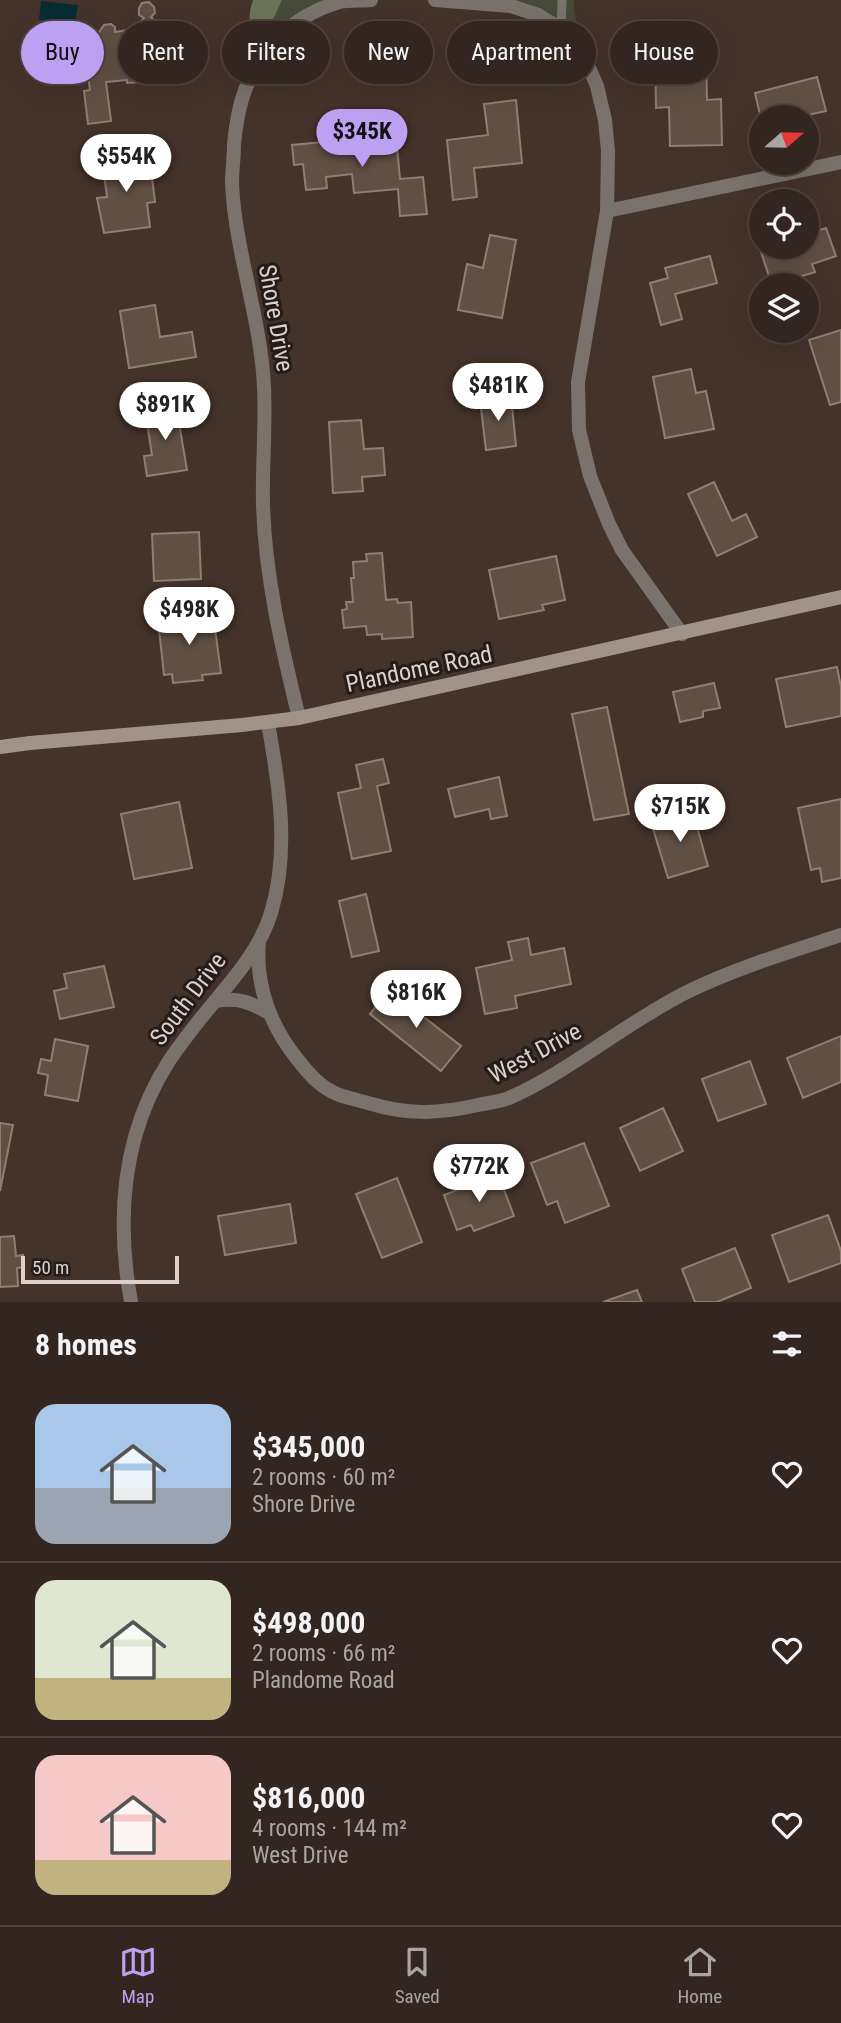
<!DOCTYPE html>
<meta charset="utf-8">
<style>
body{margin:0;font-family:"Roboto Condensed",sans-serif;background:#3e322d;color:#f1f3f6;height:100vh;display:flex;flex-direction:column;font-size:26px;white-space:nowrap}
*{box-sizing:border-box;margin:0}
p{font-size:23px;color:#a9a5a5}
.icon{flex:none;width:38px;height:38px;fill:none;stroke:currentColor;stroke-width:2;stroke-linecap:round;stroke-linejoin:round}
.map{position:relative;height:1302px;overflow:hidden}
.side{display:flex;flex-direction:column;background:#332620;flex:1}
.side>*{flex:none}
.banner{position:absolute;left:21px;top:21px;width:800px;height:63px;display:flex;gap:14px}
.needle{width:46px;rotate:70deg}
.controls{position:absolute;left:749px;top:105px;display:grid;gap:14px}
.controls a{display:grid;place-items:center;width:70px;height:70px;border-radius:50%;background:#332620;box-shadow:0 7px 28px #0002,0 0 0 2px #4e433e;font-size:35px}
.scale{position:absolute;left:21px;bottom:18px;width:158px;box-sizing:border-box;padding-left:7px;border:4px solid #dcd1cc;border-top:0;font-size:19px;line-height:24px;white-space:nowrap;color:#dcd1cc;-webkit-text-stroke:5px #241c19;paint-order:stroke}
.price{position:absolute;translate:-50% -60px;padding:0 16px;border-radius:24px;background:#fff;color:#222;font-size:23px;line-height:46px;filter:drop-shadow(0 2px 4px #0008)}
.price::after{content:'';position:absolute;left:50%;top:42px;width:21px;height:16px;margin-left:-10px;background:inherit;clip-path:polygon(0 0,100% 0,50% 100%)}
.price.selected{background:#bca0f2;color:#111}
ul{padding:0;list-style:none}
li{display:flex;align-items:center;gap:21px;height:175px;padding:0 35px}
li+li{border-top:2px solid #4e433e}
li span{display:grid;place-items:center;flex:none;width:196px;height:140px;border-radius:21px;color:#555}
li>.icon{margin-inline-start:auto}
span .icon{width:84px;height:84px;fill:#fffc;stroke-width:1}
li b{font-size:30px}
h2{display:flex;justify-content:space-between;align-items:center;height:84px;padding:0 35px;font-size:30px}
.tag{padding:0 24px;border-radius:32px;background:#332620;box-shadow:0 7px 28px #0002,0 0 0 2px #4e433e;font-size:24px;line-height:63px}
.tag.selected{background:#bca0f2;color:#111}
.menu{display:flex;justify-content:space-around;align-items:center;height:98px;border-top:2px solid #4e433e;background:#332620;font-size:19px;color:#a9a5a5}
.menu a{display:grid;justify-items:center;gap:4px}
.menu .selected{color:#bca0f2}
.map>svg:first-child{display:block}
.green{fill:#464b39}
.forest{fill:#6c7458}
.water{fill:#082c34}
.building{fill:#605044;stroke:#8f7e71;stroke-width:2}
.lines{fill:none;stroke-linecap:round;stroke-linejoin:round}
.service{stroke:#7a736d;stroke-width:9}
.minor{stroke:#7a736d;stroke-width:14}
.secondary{stroke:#a0948a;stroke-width:14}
.labels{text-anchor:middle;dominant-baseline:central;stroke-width:6;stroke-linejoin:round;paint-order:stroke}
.street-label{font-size:24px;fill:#dcd1cc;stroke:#241c19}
</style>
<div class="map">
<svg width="841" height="1302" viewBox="0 0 841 1302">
<rect width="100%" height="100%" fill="#44332a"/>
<g class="green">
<path d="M253 0H371L341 2 273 41Z"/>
<path d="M435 0H574V11L584 56 538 15Z"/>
</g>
<path class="forest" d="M253 0H282L268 31 264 35 253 33C248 21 249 12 253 0Z"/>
<path class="water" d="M41 1 78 5 75 24 39 20Z"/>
<g class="building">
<path d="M149 2 154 7 155 13 151 17 156 22 157 26H159L161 45 169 44 172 65H170L171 71 164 72V75L141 77V82L127 83V80L106 82 111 121 88 124 84 91 90 90 86 60 82 61 79 38 97 35 104 25 111 24 115 27V32L140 28 139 24 144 18 139 15V8L142 3Z"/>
<path d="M706 51 707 100 721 99 722 145 670 146 669 107 656 108 655 52Z"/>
<path d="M817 77 826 111 799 117H761V119L755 93Z"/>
<path d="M516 100 522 163 474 168 477 197 453 200 447 140 488 135 484 104Z"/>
<path d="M396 135 400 179 423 177 427 214 400 216 398 189 354 193 352 174 326 177 327 188 306 190 303 164 294 165 292 145Z"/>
<path d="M129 150 130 161 143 159 145 171 151 170 155 202 147 203 150 227 104 233 97 198 107 197 103 165 109 164 107 152Z"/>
<path d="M826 228 836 256 812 264 815 272 772 285 760 249 767 247H807V234Z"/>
<path d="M490 235 516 240 502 318 458 310 467 264 483 268Z"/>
<path d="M710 256 717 283 675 294 682 319 661 325 650 283 668 278 665 268Z"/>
<path d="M155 305 160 337 192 332 196 357 129 368 120 311Z"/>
<path d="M841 330V402L830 405 809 340Z"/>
<path d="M691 369 696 393 706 391 714 429 665 438 653 377Z"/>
<path d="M511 396 516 446 486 450 480 400Z"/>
<path d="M176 405 187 470 147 476 144 456 152 455 145 410Z"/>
<path d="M361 420 364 449 383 448 385 475 362 477 363 491 333 493 329 422Z"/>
<path d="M714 482 732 521 746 514 757 537 717 556 688 494Z"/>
<path d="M199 532 201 579 154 581 152 534Z"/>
<path d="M382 553 386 600 397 599 398 603 411 602 413 637 382 639V634L367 635 366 626 344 628 342 610 347 609 346 602H353L351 578H354L353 562 367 561 366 554Z"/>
<path d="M556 556 565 600 542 605 544 610 499 619 489 570Z"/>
<path d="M213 613 221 673 202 675 203 680 173 683 172 674 164 675 158 620Z"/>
<path d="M837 667 841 687V716L786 727 776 679Z"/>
<path d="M714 683 720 708 703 711V717L680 722 673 692Z"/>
<path d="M607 707 629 814 594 820 572 714Z"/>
<path d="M383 759 389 783 377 786 391 851 352 859 338 793 361 788 356 765Z"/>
<path d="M499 777 507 816 491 819 489 809 455 817 448 789Z"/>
<path d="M841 799V878L822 882 820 868 811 870 798 808Z"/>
<path d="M179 802 192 868 134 879 121 814Z"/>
<path d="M692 809 708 866 668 878 651 822Z"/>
<path d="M366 894 379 951 352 957 339 901Z"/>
<path d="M528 938 531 955 564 948 571 984 515 996 517 1008 485 1014 476 968 512 960 508 942Z"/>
<path d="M104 966 114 1007 60 1019 54 991 67 988 64 974Z"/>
<path d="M389 990 461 1046 441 1071 370 1014Z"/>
<path d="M841 1036V1082L803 1098 787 1058Z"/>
<path d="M55 1039 88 1046 78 1101 45 1095 48 1075 38 1073 41 1059 51 1061Z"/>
<path d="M750 1061 766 1104 718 1121 702 1079Z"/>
<path d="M663 1108 683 1151 640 1171 620 1128Z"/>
<path d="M0 1123 13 1125 0 1191Z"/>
<path d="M584 1143 609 1206 565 1223 557 1201 547 1205 531 1163Z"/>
<path d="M498 1174 514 1216 474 1231 471 1225 457 1230 444 1195Z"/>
<path d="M397 1178 422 1242 382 1258 356 1194Z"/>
<path d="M290 1204 296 1243 225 1255 218 1216Z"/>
<path d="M828 1215 841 1251V1263L789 1282 772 1235Z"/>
<path d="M14 1236 16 1256 23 1255 24 1267 17 1268 18 1286 0 1287V1237Z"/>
<path d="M735 1248 751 1288 717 1302H695L682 1269Z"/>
<path d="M637 1290 642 1302H603Z"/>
</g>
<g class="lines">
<path class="service" d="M561 29 562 0"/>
<g class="minor">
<path d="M435 0 511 6 538 15 561 29 574 42 584 56 597 86 605 120 608 151 607 211 578 382 579 430 590 476 609 524 622 550 682 634"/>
<path d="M607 211 841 162"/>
<path d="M299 718C282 648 265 577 263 504 262 465 266 426 264 387 261 318 235 252 232 183 232 170 234 158 234 145 237 110 244 81 266 52 284 27 310 11 339 2 349 0 361 1 371 0"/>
<path d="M259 942C255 986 271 1027 298 1060 309 1074 320 1087 337 1094 347 1098 358 1100 368 1103 407 1115 439 1114 478 1105 488 1103 499 1102 509 1098 572 1070 625 1023 687 992 736 968 789 952 841 935"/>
<path d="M215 1001C237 997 250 1002 269 1013"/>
<path d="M131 1302C116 1219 122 1134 169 1061 179 1046 190 1032 201 1018 227 986 259 953 271 913 290 851 279 784 268 723"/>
</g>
<path class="secondary" d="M0 747 30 743 242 725 299 718 841 597"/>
</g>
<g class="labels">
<g class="street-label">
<text transform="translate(276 318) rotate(80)">Shore Drive</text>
<text transform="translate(419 669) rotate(-12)">Plandome Road</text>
<text transform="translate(188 999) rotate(-53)">South Drive</text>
<text transform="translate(535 1053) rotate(-28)">West Drive</text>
</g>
</g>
</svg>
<div class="controls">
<a><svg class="needle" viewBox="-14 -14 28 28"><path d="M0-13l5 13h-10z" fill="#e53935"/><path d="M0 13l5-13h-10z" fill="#a9a5a5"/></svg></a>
<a><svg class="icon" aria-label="locate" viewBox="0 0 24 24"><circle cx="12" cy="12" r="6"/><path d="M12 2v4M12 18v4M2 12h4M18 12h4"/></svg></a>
<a><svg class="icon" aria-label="layers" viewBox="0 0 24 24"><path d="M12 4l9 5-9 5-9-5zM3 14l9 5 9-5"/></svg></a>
</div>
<div class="scale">50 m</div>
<b class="price selected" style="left:362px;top:169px">$345K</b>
<b class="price" style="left:126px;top:194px">$554K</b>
<b class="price" style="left:498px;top:423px">$481K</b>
<b class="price" style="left:165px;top:442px">$891K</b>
<b class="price" style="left:189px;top:647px">$498K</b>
<b class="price" style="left:680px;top:844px">$715K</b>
<b class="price" style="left:416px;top:1030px">$816K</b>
<b class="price" style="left:479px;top:1204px">$772K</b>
<div class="banner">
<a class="tag selected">Buy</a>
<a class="tag">Rent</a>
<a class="tag">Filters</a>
<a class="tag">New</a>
<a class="tag">Apartment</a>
<a class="tag">House</a>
</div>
</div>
<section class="side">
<h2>8 homes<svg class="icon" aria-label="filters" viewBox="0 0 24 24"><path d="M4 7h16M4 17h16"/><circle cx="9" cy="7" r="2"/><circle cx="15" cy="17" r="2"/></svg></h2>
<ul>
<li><span style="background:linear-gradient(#a9c7e8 60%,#9aa5b1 0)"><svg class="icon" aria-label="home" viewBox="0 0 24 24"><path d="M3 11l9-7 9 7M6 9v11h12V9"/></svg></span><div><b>$345,000</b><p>2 rooms · 60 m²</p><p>Shore Drive</p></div><svg class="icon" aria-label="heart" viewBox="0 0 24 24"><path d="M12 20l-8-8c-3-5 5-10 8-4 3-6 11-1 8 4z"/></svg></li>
<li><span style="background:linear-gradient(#dfe7d0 70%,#c2b280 0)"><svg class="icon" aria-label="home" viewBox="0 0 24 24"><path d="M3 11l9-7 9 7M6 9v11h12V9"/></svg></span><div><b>$498,000</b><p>2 rooms · 66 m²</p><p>Plandome Road</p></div><svg class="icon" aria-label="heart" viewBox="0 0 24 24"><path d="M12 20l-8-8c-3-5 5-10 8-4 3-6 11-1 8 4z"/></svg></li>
<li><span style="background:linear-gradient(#f6c9c9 75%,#c2b280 0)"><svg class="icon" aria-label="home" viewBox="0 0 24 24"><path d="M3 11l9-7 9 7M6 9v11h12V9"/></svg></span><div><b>$816,000</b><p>4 rooms · 144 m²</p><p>West Drive</p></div><svg class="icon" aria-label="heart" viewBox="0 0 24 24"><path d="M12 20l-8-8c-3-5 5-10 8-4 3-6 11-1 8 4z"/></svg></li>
</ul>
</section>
<nav class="menu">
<a class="selected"><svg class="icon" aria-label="map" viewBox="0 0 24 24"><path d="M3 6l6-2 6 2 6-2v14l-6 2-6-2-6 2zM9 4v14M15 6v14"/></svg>Map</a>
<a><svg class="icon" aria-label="saved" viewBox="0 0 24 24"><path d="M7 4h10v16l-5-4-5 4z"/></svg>Saved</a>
<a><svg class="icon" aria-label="home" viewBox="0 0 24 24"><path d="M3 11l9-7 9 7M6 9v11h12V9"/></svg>Home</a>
</nav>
